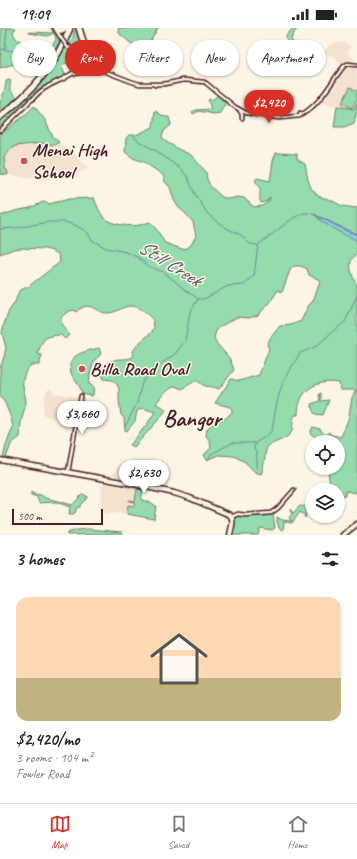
<!DOCTYPE html>
<meta charset="utf-8">
<style>
body{margin:0;font-family:Caveat,sans-serif;background:#f6f6f6;color:#202124;height:100vh;display:flex;flex-direction:column;font-size:15px;white-space:nowrap}
*{box-sizing:border-box;margin:0}
p{font-size:13px;color:#757577}
.icon{flex:none;width:22px;height:22px;fill:none;stroke:currentColor;stroke-width:2;stroke-linecap:round;stroke-linejoin:round}
.map{position:relative;height:507px;overflow:hidden}
.side{display:flex;flex-direction:column;background:#fff;flex:1}
.side>*{flex:none}
.banner{position:absolute;left:12px;top:12px;width:333px;height:36px;display:flex;gap:8px}
.buttons{position:absolute;left:305px;top:407px;display:grid;gap:8px}
.buttons a{display:grid;place-items:center;width:40px;height:40px;border-radius:50%;background:#fff;box-shadow:0 1px 3px #0004;font-size:20px}
.scale{position:absolute;left:12px;bottom:10px;width:91px;box-sizing:border-box;padding-left:4px;border:2px solid #4a1f2b;border-top:0;font-size:11px;line-height:14px;white-space:nowrap;color:#4a1f2b;-webkit-text-stroke:3px #fcf5e5;paint-order:stroke}
.price{position:absolute;translate:-50% -34px;padding:0 9px;border-radius:14px;background:#fff;color:#222;font-size:13px;line-height:26px;filter:drop-shadow(0 1px 2px #0008)}
.price::after{content:'';position:absolute;left:50%;top:24px;width:12px;height:9px;margin-left:-6px;background:inherit;clip-path:polygon(0 0,100% 0,50% 100%)}
.price.selected{background:#d93025;color:#fff}
ul{padding:0;list-style:none}
li{display:grid;align-content:center;gap:8px;height:212px;padding:0 16px}
li+li{border-top:1px solid #e0e0e0}
li span{display:grid;place-items:center;height:124px;border-radius:12px;color:#555}
li>.icon{margin-inline-start:auto}
span .icon{width:72px;height:72px;fill:#fffc;stroke-width:1}
li b{font-size:17px}
h2{display:flex;justify-content:space-between;align-items:center;height:48px;padding:0 16px;font-size:17px}
.pill{padding:0 14px;border-radius:18px;background:#fff;box-shadow:0 1px 3px #0004;font-size:14px;line-height:36px}
.pill.selected{background:#d93025;color:#fff}
.status{display:flex;justify-content:space-between;align-items:center;height:28px;padding:0 20px;background:#fff;direction:ltr}
.status svg{height:11px;fill:currentColor}
.tabs{display:flex;justify-content:space-around;align-items:center;height:56px;border-top:1px solid #e0e0e0;background:#fff;font-size:11px;color:#757577}
.tabs a{display:grid;justify-items:center;gap:2px}
.tabs .selected{color:#d93025}
.map>svg:first-child{display:block}
.built{fill:#f5e2ce}
.green{fill:#94dcab;stroke:#6f7e6b}
.water{fill:#8acceb;stroke:#70879e}
.lines{fill:none;stroke-linecap:round;stroke-linejoin:round}
.stream{stroke:#70879e;stroke-width:1}
.minor-casing{stroke:#4a1f2b;stroke-width:5.5}
.major-casing{stroke:#4a1f2b;stroke-width:7}
.highway-casing{stroke:#4a1f2b;stroke-width:8}
.minor{stroke:#fcf5e5;stroke-width:2.5}
.major{stroke:#fcf5e5;stroke-width:4}
.highway{stroke:#fcf5e5;stroke-width:5}
.minor-bridge-casing{stroke:#4a1f2b;stroke-width:5.5;stroke-linecap:butt}
.minor-bridge{stroke:#fcf5e5;stroke-width:2.5}
.poi-dot{fill:#d1495b;stroke:#fcf5e5;stroke-width:1.5}
.labels{text-anchor:middle;dominant-baseline:central;stroke-width:3;stroke-linejoin:round;paint-order:stroke}
.poi-label{font-size:19px;font-weight:bold;fill:#4a1f2b;stroke:#fcf5e5;text-anchor:start}
.water-label{font-size:20px;font-style:italic;fill:#5d5365;stroke:#fcf5e5}
.district-label{font-size:23px;font-weight:bold;fill:#4a1f2b;stroke:#fcf5e5}
</style>
<div class="status"><b>19:09</b><svg viewBox="0 0 49 12"><path d="M0 12V9h3v3zM5 12V6h3v6zM10 12V3h3v9zM15 12V0h3v12zM26 1h20v11H26zM47 4h2v5h-2z"/></svg></div>
<div class="map">
<svg width="357" height="507" viewBox="0 0 357 507">
<rect width="100%" height="100%" fill="#fcf5e5"/>
<filter id="ink" filterUnits="userSpaceOnUse"><feTurbulence type="fractalNoise" baseFrequency=".025" numOctaves="2"/><feDisplacementMap in="SourceGraphic" scale="8" xChannelSelector="R" yChannelSelector="G"/><feConvolveMatrix kernelMatrix="1 2 1 2 8 2 1 2 1" color-interpolation-filters="sRGB"/></filter>
<g filter="url(#ink)">
<g class="built">
<path d="M340 14 342 16 344 14 351 19 347 25 355 31 352 36 346 35 342 37 336 33 337 30 333 28 323 25 330 16 331 17 334 15Z"/>
<path d="M349 38 357 39V75L354 81 320 75 345 40Z"/>
<path d="M59 114 71 123 88 140 86 142 77 145 49 151 41 152 8 147 7 142 5 141 4 129 15 118 41 115 54 117Z"/>
<path d="M51 360 53 365 79 369 75 392 73 393 60 391 57 388 54 390 47 389 45 387H43L45 366 49 361Z"/>
<path d="M121 436 136 439 134 445 128 452 115 451 111 447Z"/>
<path d="M105 456 137 461 134 478 128 477 127 486 120 485 108 486 100 484 99 481 101 476 102 457Z"/>
</g>
<g class="green">
<path d="M1 0H16L13 4C16 17 32 15 43 17V18L53 17 56 11 54 5 47 8 29 5V4L53 5 51 0H54L60 12 47 37 41 43 37 35C23 34 13 36 0 40Z"/>
<path d="M76 0H78L85 24 84 32 83 33 79 32 67 16 73 10 74 4Z"/>
<path d="M118 0H158L146 21 136 20 119 5Z"/>
<path d="M293 0H298L294 5 291 11 293 15H299L305 21 289 32H287L282 38 280 36 291 27 296 20 287 18V14L286 10V8Z"/>
<path d="M65 18H66L76 32 77 34 76 35 73 36 68 34 61 38 64 44 65 48 39 62 0 101V90L24 71Z"/>
<path d="M10 52C11 54 10 56 10 58 9 63 15 67 18 70L0 85C0 82 0 78 0 75 2 68 6 61 6 53Z"/>
<path d="M350 59 357 63V71L352 80 342 75Z"/>
<path d="M218 67 226 74 220 85 214 86 199 83 193 86 192 84 196 82 211 81 208 72 210 71 212 72Z"/>
<path d="M357 75V84L356 85 354 95 344 99H334L337 78 354 81Z"/>
<path d="M34 78 45 92 53 109 59 114 54 117 41 115 15 118 4 129 5 137V141L7 142 8 147 0 146V107L25 87Z"/>
<path d="M155 83 165 89H169L171 97 164 103 162 109 165 113 178 121 191 127 206 144 207 151 210 158 222 169 229 171 238 169 244 170 254 179 262 178 269 173 270 169 267 173 261 175C259 171 260 170 260 165 261 160 258 156 255 153L257 150 270 153 273 133 276 125 297 126V131L305 136 308 152 311 160 318 168 331 172 342 178 357 180V206C342 201 329 192 315 187 323 196 345 207 357 212V226C355 228 351 231 351 234 349 239 354 253 357 257V465L346 463 345 468 338 466V462H330L328 440H338V415L339 413 322 409 319 412 310 405 313 399 320 401 325 407 329 404 332 407 341 409 349 389 350 381 352 370 355 364V362H340L339 355C316 351 298 362 298 387H295C294 389 293 391 293 394 292 397 293 399 292 403 288 412 274 413 267 419 264 428 265 437 261 446L255 444 245 434 234 428 218 427 207 432 204 427 211 420 210 413 206 408 207 401 212 396 226 390 232 384V381L230 379 215 375 231 351 239 353 259 347 269 321 267 316 271 309 280 298 291 297 301 293 308 278 313 273 320 254 318 251 309 247 307 241 301 238H294L290 242 282 264 278 262 269 276 258 287 249 290 237 289 221 298 216 303 214 310 217 316 230 331 234 342 219 361C211 357 205 361 198 353H195L182 361 175 358C167 362 160 369 156 376L163 379 166 382 160 390 134 419 130 417 148 395 155 384 142 380 137 383 135 393 127 403 125 402 124 390 121 387 119 371V360L116 355 112 352 104 351C97 338 109 332 120 331 125 331 128 331 133 329V323L139 315 151 305 154 300 153 292C146 285 136 275 125 279 120 281 114 285 108 285 95 286 91 270 76 284L73 282C55 288 60 296 69 307L65 311 61 307C44 308 43 310 38 326L42 327 39 337H31C25 342 22 351 23 359 24 365 26 369 26 375 25 380 23 385 22 390 20 396 21 403 20 409L11 416 6 430H3L6 417 13 399 11 390 5 375 0 368V340L4 329 6 320 2 305 4 296 9 283 15 274 19 263 29 258 60 234 59 227 53 223 45 221 21 220 14 221 0 226V188L15 183 30 180 43 174H47L49 176 69 171 94 170C97 177 99 184 104 190 111 197 131 199 140 197 143 196 147 195 150 194L157 202 161 209 165 215 182 221 187 220 191 217 196 208 193 194 186 186 178 179 174 172 170 159 165 154 163 147 144 134 133 130 125 124 126 110 129 107H136L153 99Z"/>
<path d="M99 320 101 326 94 333 90 346 89 356 94 359 93 367 92 368 82 366C81 359 77 355 73 349 71 346 70 342 70 337 73 324 88 323 99 320Z"/>
<path d="M321 365V373L329 372 323 387 315 386 313 383 311 376 320 373 319 366Z"/>
<path d="M137 461 143 462 141 472 150 474 156 478 154 491 127 486 128 477 134 478 135 474 129 473V472L135 473Z"/>
<path d="M31 464 34 466 41 467 45 470 59 473 72 477 83 466 88 469 80 477V479H77L75 485 73 486H69L70 479 56 474 39 475 37 469 31 467Z"/>
<path d="M300 478 312 479V482L305 481 306 489 305 490 304 487 300 484 292 495 284 494 283 502 279 500 277 493V489L282 492 291 493H292L289 490 292 486 290 482V481L293 485Z"/>
<path d="M273 486 275 500 272 502 260 500 258 507H232L234 491 235 489 264 488Z"/>
<path d="M88 501 122 504V507L107 506 67 507V505L77 502Z"/>
</g>
<path class="water" d="M314 186 347 203 357 207V212C346 208 322 196 314 186Z"/>
<g class="lines">
<g class="stream">
<path d="M0 21 14 23 25 26 42 27"/>
<path d="M5 21 7 0"/>
<path d="M134 109 140 114 155 122 182 142 188 150 195 166 207 185 216 193 228 201 241 207 250 216 257 217"/>
<path d="M325 192 347 203 357 207"/>
<path d="M0 201 16 200 49 194H65L77 198 87 204 92 212 101 217 106 220 126 224 139 230 148 238 163 244 171 250 183 260 198 271H204L228 258 244 257 254 248 258 217C268 210 294 187 304 185 311 184 316 188 322 191"/>
<path d="M125 399 137 375 142 355 150 345 154 343 162 335 175 326 185 313 190 284 198 271"/>
<path d="M255 416 254 421 257 426V441"/>
<path d="M208 431 211 426 232 415H255L268 407 272 402C275 386 277 369 283 355 287 344 295 335 300 325L317 318 335 301 345 294 357 268"/>
</g>
<defs>
<g id="minor">
<path d="M56 2 61 10"/>
<path d="M69 18 76 30 80 38"/>
<path d="M78 32 83 35H85L87 36"/>
<path d="M88 37 130 53 139 56H154L155 57 156 56H164L184 52 204 54"/>
<path d="M75 46 89 42H95"/>
<path d="M206 55 235 79 246 85 279 90 300 88 301 86 300 85"/>
<path d="M240 83 242 86V90"/>
<path d="M301 87C321 76 330 55 344 38L347 36 357 37"/>
<path d="M0 103 29 74 30 72H32C36 67 41 62 47 59 56 53 74 48 80 38"/>
<path d="M68 444 81 368"/>
<path d="M231 489 238 486 246 487 271 485 278 480 294 462"/>
</g>
<g id="major">
<path d="M0 432 133 456 174 465 190 470 230 487C235 493 231 500 230 507"/>
<path d="M343 507 357 496"/>
</g>
<g id="highway">
<path d="M56 0C59 3 62 3 65 0"/>
<path d="M79 0 86 23 87 36"/>
<path d="M0 89C32 63 55 39 70 0"/>
</g>
</defs>
<use href="#minor" class="minor-casing"/>
<use href="#major" class="major-casing"/>
<use href="#highway" class="highway-casing"/>
<use href="#minor" class="minor"/>
<use href="#major" class="major"/>
<use href="#highway" class="highway"/>
<defs>
<path id="minor-bridge" d="M61 10 68 20"/>
</defs>
<use href="#minor-bridge" class="minor-bridge-casing"/>
<use href="#minor-bridge" class="minor-bridge"/>
</g>
</g>
<g class="poi-dot">
<circle cx="24" cy="133" r="4"/>
<circle cx="82" cy="341" r="4"/>
</g>
<g class="labels">
<g class="poi-label">
<text x="32" y="122">Menai High<tspan x="32" dy="22">School</tspan></text>
<text x="90" y="341">Billa Road Oval</text>
</g>
<g class="water-label">
<text transform="translate(170 235) rotate(32)">Still Creek</text>
</g>
<g class="district-label">
<text x="192" y="390">Bangor</text>
</g>
</g>
</svg>
<div class="buttons">
<a><svg class="icon" aria-label="locate" viewBox="0 0 24 24"><circle cx="12" cy="12" r="6"/><path d="M12 2v4M12 18v4M2 12h4M18 12h4"/></svg></a>
<a><svg class="icon" aria-label="layers" viewBox="0 0 24 24"><path d="M12 4l9 5-9 5-9-5zM3 14l9 5 9-5"/></svg></a>
</div>
<div class="scale">500 m</div>
<b class="price selected" style="left:269px;top:96px">$2,420</b>
<b class="price" style="left:82px;top:407px">$3,660</b>
<b class="price" style="left:144px;top:466px">$2,630</b>
<div class="banner">
<a class="pill">Buy</a>
<a class="pill selected">Rent</a>
<a class="pill">Filters</a>
<a class="pill">New</a>
<a class="pill">Apartment</a>
</div>
</div>
<section class="side">
<h2>3 homes<svg class="icon" aria-label="filters" viewBox="0 0 24 24"><path d="M4 7h16M4 17h16"/><circle cx="9" cy="7" r="2"/><circle cx="15" cy="17" r="2"/></svg></h2>
<ul>
<li><span style="background:linear-gradient(#ffd9b3 65%,#c2b280 0)"><svg class="icon" aria-label="home" viewBox="0 0 24 24"><path d="M3 11l9-7 9 7M6 9v11h12V9"/></svg></span><div><b>$2,420/mo</b><p>3 rooms · 104 m²</p><p>Fowler Road</p></div></li>
</ul>
</section>
<nav class="tabs">
<a class="selected"><svg class="icon" aria-label="map" viewBox="0 0 24 24"><path d="M3 6l6-2 6 2 6-2v14l-6 2-6-2-6 2zM9 4v14M15 6v14"/></svg>Map</a>
<a><svg class="icon" aria-label="saved" viewBox="0 0 24 24"><path d="M7 4h10v16l-5-4-5 4z"/></svg>Saved</a>
<a><svg class="icon" aria-label="home" viewBox="0 0 24 24"><path d="M3 11l9-7 9 7M6 9v11h12V9"/></svg>Home</a>
</nav>
